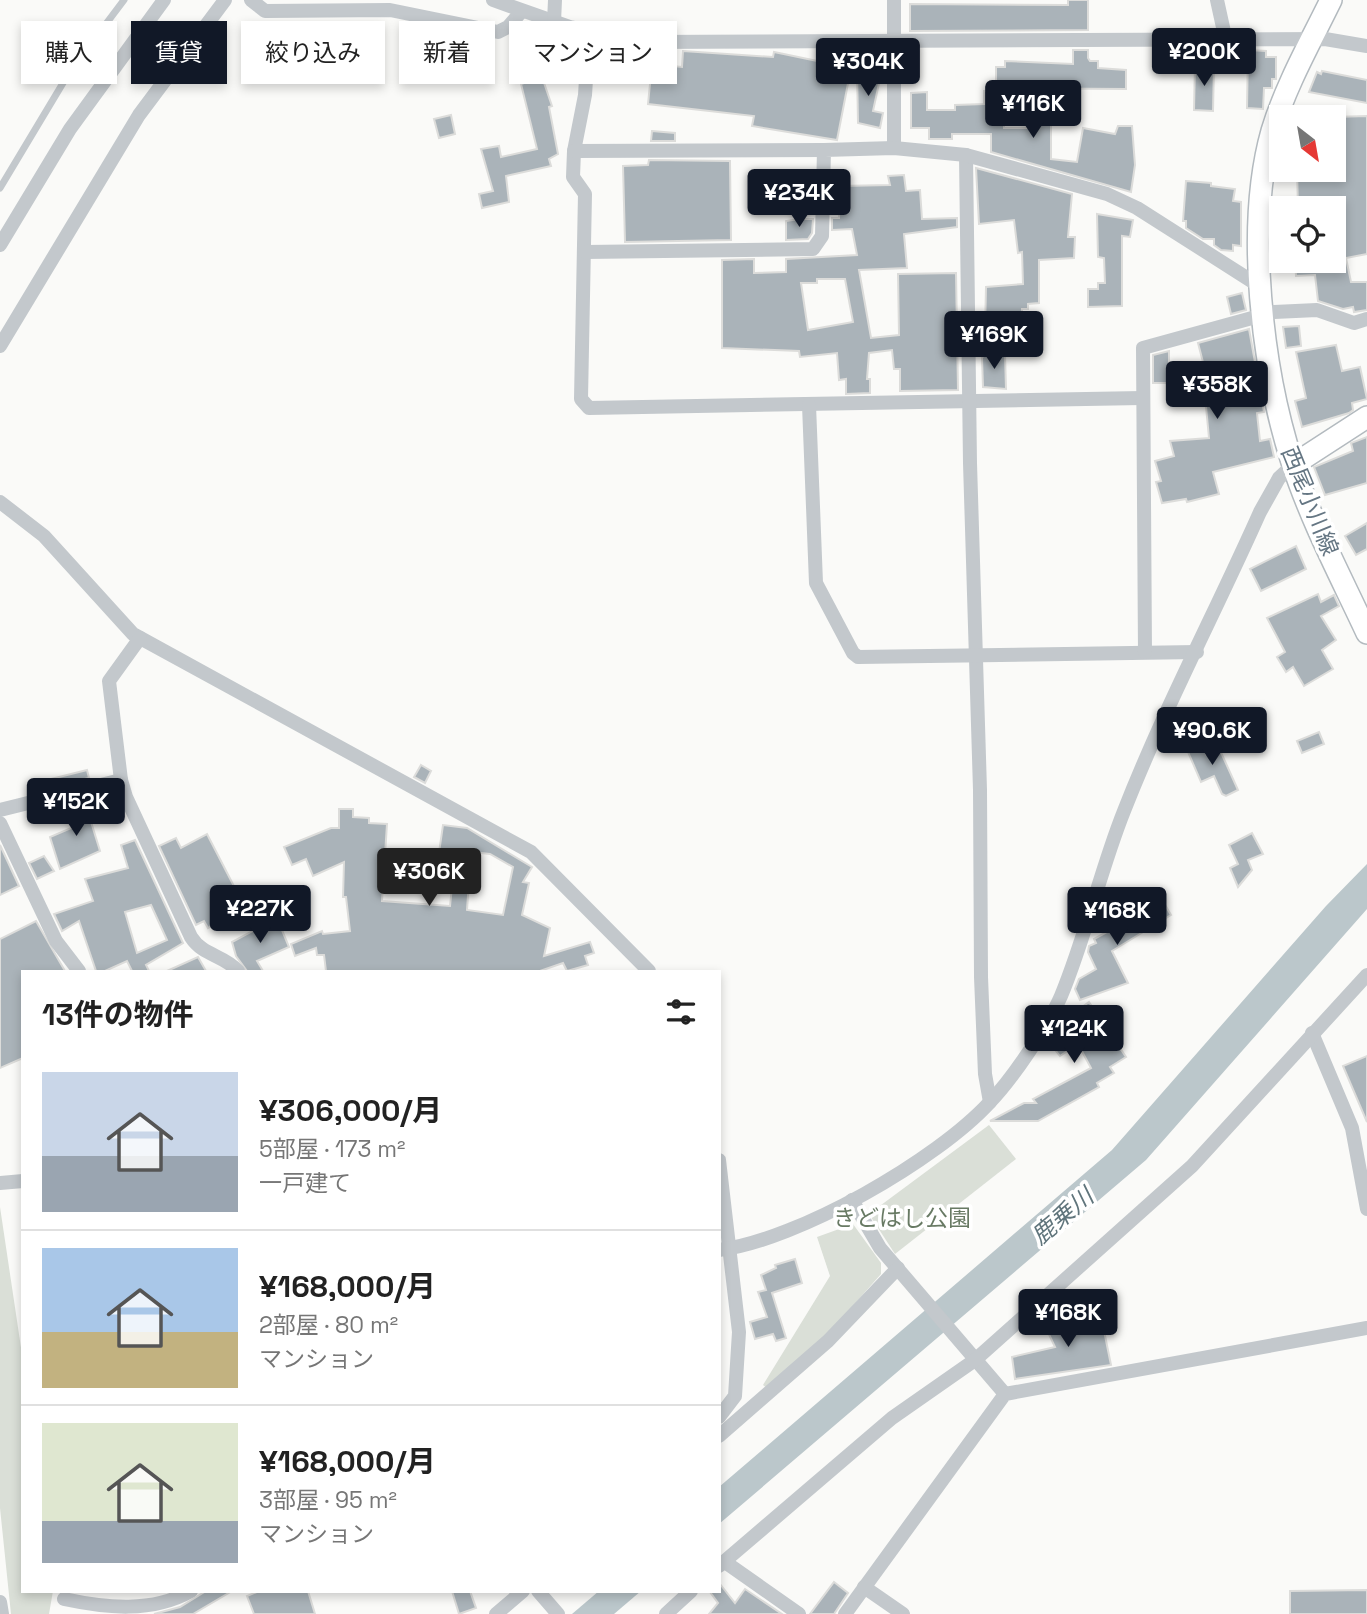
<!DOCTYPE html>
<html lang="ja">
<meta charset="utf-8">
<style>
body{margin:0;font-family:"Space Grotesk","Noto Sans JP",sans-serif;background:#f2f2f2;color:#222;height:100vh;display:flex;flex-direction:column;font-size:26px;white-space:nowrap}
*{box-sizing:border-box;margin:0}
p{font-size:23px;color:#767676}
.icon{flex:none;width:38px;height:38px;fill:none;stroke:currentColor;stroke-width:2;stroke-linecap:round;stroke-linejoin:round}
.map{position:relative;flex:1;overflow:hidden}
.sheet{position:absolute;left:21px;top:970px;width:700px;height:623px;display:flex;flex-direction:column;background:#fff;border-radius:0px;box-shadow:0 4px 10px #0003}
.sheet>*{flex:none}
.top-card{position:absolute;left:21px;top:21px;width:700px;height:63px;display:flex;gap:14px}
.needle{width:46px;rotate:149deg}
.buttons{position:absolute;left:1269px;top:105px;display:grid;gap:14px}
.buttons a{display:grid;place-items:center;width:77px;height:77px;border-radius:0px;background:#fff;box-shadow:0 4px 10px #0003;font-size:35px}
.price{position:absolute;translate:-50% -60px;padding:0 16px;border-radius:7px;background:#111827;color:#fff;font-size:23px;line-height:46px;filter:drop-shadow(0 2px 4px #0008)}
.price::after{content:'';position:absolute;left:50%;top:42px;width:21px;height:16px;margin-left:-10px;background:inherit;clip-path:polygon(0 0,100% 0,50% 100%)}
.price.current{background:#222;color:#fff}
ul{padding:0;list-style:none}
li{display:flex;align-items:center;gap:21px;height:175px;padding:0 21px}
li+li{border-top:2px solid #e0e0e0}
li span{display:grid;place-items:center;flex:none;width:196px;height:140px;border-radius:0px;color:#555}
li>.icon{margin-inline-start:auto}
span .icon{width:84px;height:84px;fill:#fffc;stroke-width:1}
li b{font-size:30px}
h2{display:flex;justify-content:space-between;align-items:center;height:84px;padding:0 21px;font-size:30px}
.chip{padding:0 24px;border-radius:0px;background:#fff;box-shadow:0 4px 10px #0003;font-size:24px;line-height:63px}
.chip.current{background:#111827;color:#fff}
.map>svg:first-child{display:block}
.green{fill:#dadfd7}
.water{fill:#bbc7cb}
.building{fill:#aab3b9;stroke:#dcdcda;stroke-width:2;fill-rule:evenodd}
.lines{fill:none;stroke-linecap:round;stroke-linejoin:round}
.secondary-casing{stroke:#b3babf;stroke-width:24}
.lane{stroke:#c3c8cc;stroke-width:7}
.street{stroke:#c3c8cc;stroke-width:14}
.secondary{stroke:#fff;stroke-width:21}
.labels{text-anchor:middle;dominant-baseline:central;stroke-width:7;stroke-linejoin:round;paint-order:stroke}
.street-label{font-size:23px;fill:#657683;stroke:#fff}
.park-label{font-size:23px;fill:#687a64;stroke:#fff}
.water-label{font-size:24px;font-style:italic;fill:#60757c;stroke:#fff}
</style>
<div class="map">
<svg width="1367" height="1614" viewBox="0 0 1367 1614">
<rect width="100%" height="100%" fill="#fafaf8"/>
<g class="green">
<path d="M989 1125 1016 1159 895 1254 869 1214Z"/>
<path d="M0 1207 23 1361V1591H53L49 1614H11L0 1508Z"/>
<path d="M853 1224 881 1263V1274L827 1335 767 1388 763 1385 830 1276 817 1237Z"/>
</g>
<g class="water">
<path d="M1367 864V909L1146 1160 719 1524V1487L1112 1150 1326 906Z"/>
<path d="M599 1591H641L614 1614H572Z"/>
</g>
<g class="building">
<path d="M1068 0H1088V30L910 31V4L1068 5Z"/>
<path d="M1073 50H1088V58L1090 61H1098V68L1126 70V89L996 88V67H1005V61L1073 64Z"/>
<path d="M1248 50 1266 51V57H1276V79H1272V88H1264L1263 109 1247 108Z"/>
<path d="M683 51 773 57 774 52 851 68 837 140 752 126 754 116 648 104 652 64 682 67Z"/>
<path d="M1195 64 1214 65 1213 111 1194 110Z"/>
<path d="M857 69 881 74 873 111 883 113 880 128 858 123Z"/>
<path d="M1322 71 1367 80V103L1309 92 1317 72 1321 74Z"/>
<path d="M542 77 552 106 549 107 558 154 549 159 551 166 506 176 509 202 482 208 479 194 493 191 481 149 499 146 501 157 537 149 521 84Z"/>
<path d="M1004 90V128H1029V117H1051V159L1077 162 1083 128 1115 134 1118 126H1132L1135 165 1131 192 991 152V134H952V139H929V128H911V93L927 92V110H955V105L984 104V91Z"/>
<path d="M451 115 455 134 439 138 434 119Z"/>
<path d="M1367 116V254L1346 258 1351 282H1367V310L1354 312 1353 307 1343 309 1318 301 1315 275 1296 276 1295 261H1334L1336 227 1335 208H1298L1297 170H1334V117Z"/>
<path d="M652 131 675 133V141H651Z"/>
<path d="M649 160 730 161 731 240 625 242 623 166 648 165Z"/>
<path d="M976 168 1072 194 1068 237H1075L1074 258 1039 260V303L1028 304V309H1022L1023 344H1006V330H985L986 287 1023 284 1022 252 1018 253 1014 220 979 224Z"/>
<path d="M904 175 906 191 920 190 922 219 957 218V227L904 234 907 268 859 270 871 338 899 335 898 274 956 273 958 390 900 391V369H894L892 350 869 353 867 379H870V393L846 394V379L839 380 837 353 800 357 799 351 722 348V260L754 259V273L786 272V259L857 255 852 229 832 230V218H839L840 186 890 185 888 176ZM817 279H845L853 322 808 330 801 283H817Z"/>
<path d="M1186 181 1211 183V186L1235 189 1233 201 1241 202V246L1233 245V251L1221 250 1214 245V239H1203L1186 228V221H1183Z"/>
<path d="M1097 214 1133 220 1130 237 1122 236V306L1088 307V289H1098V283H1105L1104 258 1098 257Z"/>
<path d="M799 219H813L812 233 808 239 786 240V221Z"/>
<path d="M1242 293 1246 310 1231 314 1227 297Z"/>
<path d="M1299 326 1301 346 1286 348 1283 327Z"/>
<path d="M1249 329 1264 412 1257 413 1260 441 1270 439 1274 457 1213 472 1219 494 1187 502 1186 499 1162 503 1156 482 1161 481 1155 461 1174 456 1170 441 1209 438 1205 396 1173 400 1170 378 1206 374 1198 343Z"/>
<path d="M1336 345 1342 371 1360 367 1367 399 1352 403 1353 410 1349 413 1302 427 1295 401 1306 398 1296 352Z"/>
<path d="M1169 351V383H1153V355Z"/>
<path d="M1005 354 1006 389 983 387 982 358 984 355Z"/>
<path d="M1367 437V483L1325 495 1314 467 1353 451 1351 443Z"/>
<path d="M1367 523V549L1356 555 1345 536Z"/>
<path d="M1296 546 1306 569 1261 591 1250 569Z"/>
<path d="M1318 594 1321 602 1334 595 1339 606 1321 616 1336 640 1322 650 1333 669 1304 686 1293 667 1286 672 1277 657 1285 652 1267 618Z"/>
<path d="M1319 732 1324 744 1302 753 1297 741Z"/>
<path d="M1202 740 1206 754 1219 748 1238 790 1226 796 1222 794 1214 776 1201 782 1185 745Z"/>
<path d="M421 765 431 771 425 783 414 777Z"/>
<path d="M87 770 89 778 45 789 43 781Z"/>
<path d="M84 799 100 851 60 869 50 837 76 826 69 803Z"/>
<path d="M339 809H353V817L369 818V823L387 824 382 901 450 906 453 877 436 873 443 825 467 828 532 867 523 882 529 883 522 915 550 928 544 956 590 942 594 953 585 956 588 965 567 971 563 963 540 971H326L324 955H317L316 948 295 956 291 944 322 931 323 934 350 931 346 897H343L344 862 313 876 306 859 292 865 284 847 331 828H339ZM471 852 490 854 513 867 503 915 467 910Z"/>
<path d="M1252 833 1263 854 1248 860 1252 870 1238 887 1230 868 1238 864 1229 845Z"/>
<path d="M207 834 238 894 241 892 248 904 208 928 204 921 196 925 159 846 176 838 181 848Z"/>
<path d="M135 840 183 943 146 965 149 971H132L127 961 105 971H96L79 921 62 931 54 914 93 901 85 879 128 868 121 845ZM151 905 167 940 137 953 125 912Z"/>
<path d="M0 845 19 886 0 895Z"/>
<path d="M44 856 54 871 37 879 29 863Z"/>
<path d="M1161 898 1171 915 1112 951 1128 983 1080 1000 1075 989 1079 979 1096 969 1088 952 1089 946 1096 943 1094 939 1116 927 1109 913 1129 902 1135 913Z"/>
<path d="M277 918 289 947 257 961 263 971H247L236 956 232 942Z"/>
<path d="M36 921 65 971H23V1058L0 1068V939Z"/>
<path d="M198 957 206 971H167Z"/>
<path d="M1089 1002 1126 1057 1110 1067 1114 1073 1097 1083 1099 1087 1038 1121H990L1024 1103H1036L1033 1099 1091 1068 1078 1044 1060 1056 1048 1041 1062 1031 1058 1025Z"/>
<path d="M1367 1056V1122L1343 1066Z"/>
<path d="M795 1259 802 1283 772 1293 786 1338 776 1341 773 1334 755 1339 750 1322 767 1317 758 1292 766 1290 761 1275 776 1268 775 1265Z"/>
<path d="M1100 1311 1111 1365 1015 1379 1012 1357 1055 1347 1046 1328Z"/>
<path d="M834 1582 848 1593 834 1614H810Z"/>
<path d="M720 1584 735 1603 745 1589 782 1614H709L718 1603 710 1592 719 1591Z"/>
<path d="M1367 1590V1614H1290V1591Z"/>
<path d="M206 1591H232L193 1614H154L180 1607Z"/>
<path d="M259 1591H308L315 1614H254L247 1596Z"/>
<path d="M452 1591H470L476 1608 459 1614Z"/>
</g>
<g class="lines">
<defs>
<g id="secondary">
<path d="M1331 0C1310 43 1286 85 1272 131 1245 226 1262 369 1292 462 1311 521 1341 577 1367 633"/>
<path d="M1293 465 1367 417"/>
</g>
</defs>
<use href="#secondary" class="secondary-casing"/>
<path class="lane" d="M0 188 69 73 124 0"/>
<g class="street">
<path d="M251 0 265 11 390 10 498 32 508 27 521 12"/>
<path d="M493 0 570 27 646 42 1325 39 1367 46"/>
<path d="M1217 0 1226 41"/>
<path d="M554 22 555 0"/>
<path d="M589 32 585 95 574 151 573 177 585 194 581 399 589 408 1142 398"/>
<path d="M894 148V0"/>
<path d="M574 151 824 150"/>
<path d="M966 155 970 463 980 790 981 977 985 1074 990 1102"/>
<path d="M0 245 70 129 164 0"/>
<path d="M585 252 813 249 822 236 824 150 894 148 966 155 1107 194 1137 208 1261 287"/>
<path d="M0 346 139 115 225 0"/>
<path d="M809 405 816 583 853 653 858 657 1197 652"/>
<path d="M0 502 44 536 133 634 531 852 649 971"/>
<path d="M140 638 109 681 121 780 126 797 191 937C203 956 224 955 238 971"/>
<path d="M1145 652 1143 348 1274 312 1317 310 1354 323 1367 319"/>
<path d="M0 810 121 780"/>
<path d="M0 823 56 941 79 971"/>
<path d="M1312 1033 1352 1128 1367 1209"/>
<path d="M719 1160 739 1332 735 1396 719 1417"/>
<path d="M0 1183 23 1181"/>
<path d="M852 1200 880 1248 1005 1394"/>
<path d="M719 1250C798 1240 937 1160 990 1102 1013 1078 1048 1026 1061 996 1086 936 1100 871 1124 811 1164 709 1216 611 1260 512L1279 478 1293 465"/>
<path d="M719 1436 828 1341 898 1268"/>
<path d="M725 1562 799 1614"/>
<path d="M719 1566 892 1418 975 1360 1192 1166 1367 975"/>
<path d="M864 1587 903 1614"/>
<path d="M538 1591 558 1614"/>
<path d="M64 1599C106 1608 152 1613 191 1591"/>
<path d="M0 1602 2 1614"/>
<path d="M496 1614 523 1591"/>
<path d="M666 1614 691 1591"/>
<path d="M845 1614 1005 1394 1367 1328"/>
</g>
<use href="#secondary" class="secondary"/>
</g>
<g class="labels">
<g class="street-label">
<text transform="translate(1310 501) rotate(68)">西尾小川線</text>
</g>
<g class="park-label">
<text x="902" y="1218">きどはし公園</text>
</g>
<g class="water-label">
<text transform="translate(1062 1216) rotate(-40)">鹿乗川</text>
</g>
</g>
</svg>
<div class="buttons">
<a><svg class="needle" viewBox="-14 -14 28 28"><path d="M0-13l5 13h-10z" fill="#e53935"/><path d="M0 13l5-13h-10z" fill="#767676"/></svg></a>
<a><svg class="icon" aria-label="locate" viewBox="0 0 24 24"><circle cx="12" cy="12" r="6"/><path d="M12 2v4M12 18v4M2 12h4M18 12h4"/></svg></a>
</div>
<b class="price" style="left:1204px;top:88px">¥200K</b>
<b class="price" style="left:868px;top:98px">¥304K</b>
<b class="price" style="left:1033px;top:140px">¥116K</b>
<b class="price" style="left:799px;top:229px">¥234K</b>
<b class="price" style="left:994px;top:371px">¥169K</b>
<b class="price" style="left:1217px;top:421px">¥358K</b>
<b class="price" style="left:1212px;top:767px">¥90.6K</b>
<b class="price" style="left:76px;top:838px">¥152K</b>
<b class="price current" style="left:429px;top:908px">¥306K</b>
<b class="price" style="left:260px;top:945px">¥227K</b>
<b class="price" style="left:1117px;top:947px">¥168K</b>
<b class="price" style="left:1074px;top:1065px">¥124K</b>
<b class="price" style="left:1068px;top:1349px">¥168K</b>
<div class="top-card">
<a class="chip">購入</a>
<a class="chip current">賃貸</a>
<a class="chip">絞り込み</a>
<a class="chip">新着</a>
<a class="chip">マンション</a>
</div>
<section class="sheet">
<h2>13件の物件<svg class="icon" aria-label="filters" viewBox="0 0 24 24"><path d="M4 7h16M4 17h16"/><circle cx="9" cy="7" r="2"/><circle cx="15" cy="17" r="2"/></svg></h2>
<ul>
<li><span style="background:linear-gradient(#c9d6e8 60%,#9aa5b1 0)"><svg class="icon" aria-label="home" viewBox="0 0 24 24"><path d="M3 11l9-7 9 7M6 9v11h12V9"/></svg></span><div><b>¥306,000/月</b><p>5部屋 · 173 m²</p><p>一戸建て</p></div></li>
<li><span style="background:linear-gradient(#a9c7e8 60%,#c2b280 0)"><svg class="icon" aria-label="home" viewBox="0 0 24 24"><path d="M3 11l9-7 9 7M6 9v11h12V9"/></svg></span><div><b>¥168,000/月</b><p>2部屋 · 80 m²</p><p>マンション</p></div></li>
<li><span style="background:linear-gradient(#dfe7d0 70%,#9aa5b1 0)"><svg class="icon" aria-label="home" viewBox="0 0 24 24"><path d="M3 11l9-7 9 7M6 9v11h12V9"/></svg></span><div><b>¥168,000/月</b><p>3部屋 · 95 m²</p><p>マンション</p></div></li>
</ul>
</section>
</div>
